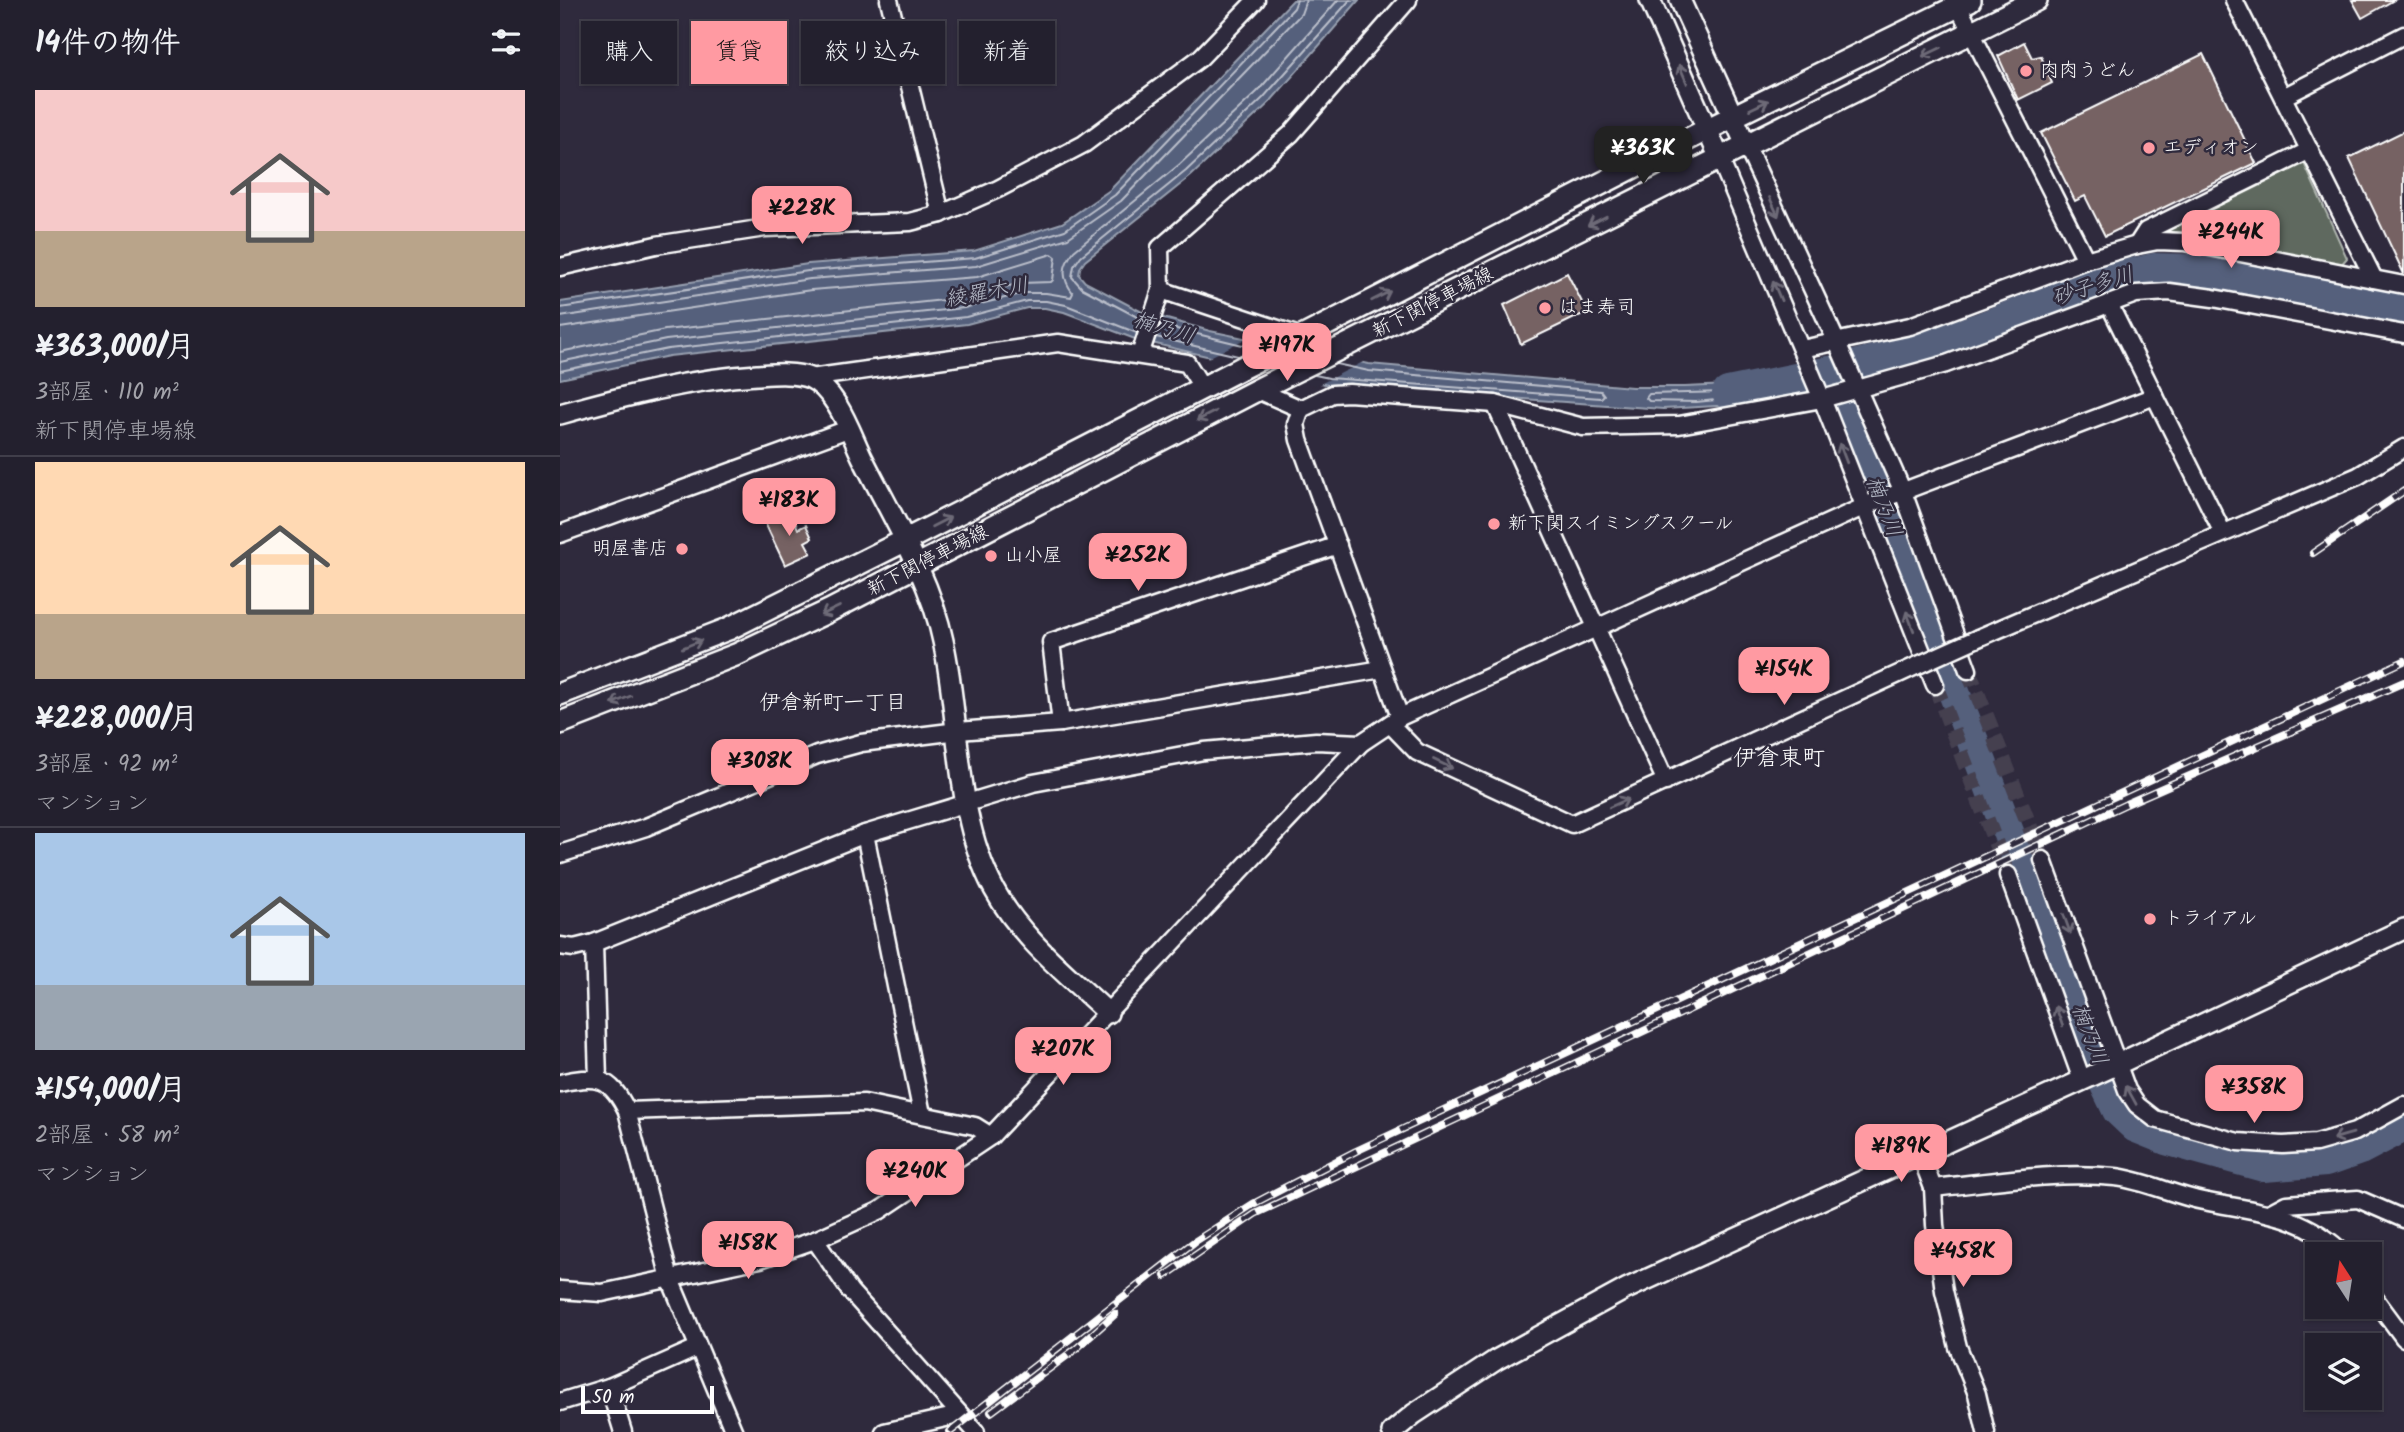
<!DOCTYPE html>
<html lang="ja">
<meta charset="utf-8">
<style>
body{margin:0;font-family:Kalam,"Klee One",sans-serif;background:#2b2836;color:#f1f3f6;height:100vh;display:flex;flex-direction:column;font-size:26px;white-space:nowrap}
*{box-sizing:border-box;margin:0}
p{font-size:23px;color:#a3a3aa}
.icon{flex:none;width:38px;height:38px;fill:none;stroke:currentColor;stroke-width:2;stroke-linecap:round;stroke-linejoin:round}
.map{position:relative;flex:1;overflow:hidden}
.details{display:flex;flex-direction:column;background:#23202e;width:560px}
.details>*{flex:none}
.banner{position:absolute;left:21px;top:21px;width:665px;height:63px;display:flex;gap:14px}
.needle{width:46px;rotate:348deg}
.controls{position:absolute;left:1745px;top:1242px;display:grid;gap:14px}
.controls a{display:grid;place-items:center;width:77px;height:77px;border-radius:0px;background:#23202e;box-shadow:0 2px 5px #0004,0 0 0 2px #403e4a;font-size:35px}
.scale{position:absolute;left:21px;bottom:18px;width:133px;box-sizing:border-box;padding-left:7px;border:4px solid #fff;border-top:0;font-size:19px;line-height:24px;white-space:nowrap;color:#fff;-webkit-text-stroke:5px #2f2a3d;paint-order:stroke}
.price{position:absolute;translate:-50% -60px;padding:0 16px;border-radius:14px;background:#ff9aa2;color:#111;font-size:23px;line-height:46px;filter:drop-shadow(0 2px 4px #0008)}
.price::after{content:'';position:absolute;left:50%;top:42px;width:21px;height:16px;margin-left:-10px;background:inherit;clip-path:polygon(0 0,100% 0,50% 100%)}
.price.active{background:#222;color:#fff}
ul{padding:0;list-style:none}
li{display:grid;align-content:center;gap:14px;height:371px;padding:0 35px}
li+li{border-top:2px solid #403e4a}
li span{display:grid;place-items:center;height:217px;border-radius:0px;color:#555}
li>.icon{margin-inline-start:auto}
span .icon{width:126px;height:126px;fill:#fffc;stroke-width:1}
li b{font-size:30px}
h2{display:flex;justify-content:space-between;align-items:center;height:84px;padding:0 35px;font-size:30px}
.tag{padding:0 24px;border-radius:0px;background:#23202e;box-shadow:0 2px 5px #0004,0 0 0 2px #403e4a;font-size:24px;line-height:63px}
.tag.active{background:#ff9aa2;color:#111}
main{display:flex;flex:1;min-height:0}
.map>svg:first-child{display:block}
.green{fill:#5e695e;stroke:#aeb4ae;stroke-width:2}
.water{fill:#54607c;stroke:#98a0b0;stroke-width:2}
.pier{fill:#2f2a3d}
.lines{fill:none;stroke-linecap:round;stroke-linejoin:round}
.shore{stroke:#bbbfcb;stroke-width:2}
.river{stroke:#54607c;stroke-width:32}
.building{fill:#766263;stroke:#fff;stroke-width:2}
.minor-tunnel{stroke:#443f50;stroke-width:16;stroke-dasharray:16 8;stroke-linecap:butt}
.minor-casing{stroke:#fff;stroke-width:21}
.tertiary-casing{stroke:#fff;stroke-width:24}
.secondary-casing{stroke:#fff;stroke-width:26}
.minor{stroke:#2f2a3d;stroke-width:16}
.tertiary{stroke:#2f2a3d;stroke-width:19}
.secondary{stroke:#2f2a3d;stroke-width:21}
.rail-casing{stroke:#fff;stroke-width:8}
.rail{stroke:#2f2a3d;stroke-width:5;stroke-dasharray:16;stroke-linecap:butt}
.minor-bridge-casing{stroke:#fff;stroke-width:21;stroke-linecap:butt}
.minor-bridge{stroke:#2f2a3d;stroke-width:16}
.oneway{stroke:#6d6a77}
.poi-dot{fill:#ff9aa2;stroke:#2f2a3d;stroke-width:2.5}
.labels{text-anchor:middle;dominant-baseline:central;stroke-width:5;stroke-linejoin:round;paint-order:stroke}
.poi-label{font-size:19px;fill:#fff;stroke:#2f2a3d;text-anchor:start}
.street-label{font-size:19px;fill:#fff;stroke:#2f2a3d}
.water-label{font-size:21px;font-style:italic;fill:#b2b7c4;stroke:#2f2a3d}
.neighbourhood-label{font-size:21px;fill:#fff;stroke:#2f2a3d}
.quarter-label{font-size:23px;fill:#fff;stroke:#2f2a3d}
</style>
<main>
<section class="details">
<h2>14件の物件<svg class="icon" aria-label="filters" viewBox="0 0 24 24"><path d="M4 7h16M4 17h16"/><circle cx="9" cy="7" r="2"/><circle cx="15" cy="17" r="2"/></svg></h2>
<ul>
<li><span style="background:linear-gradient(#f6c9c9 65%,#b9a48a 0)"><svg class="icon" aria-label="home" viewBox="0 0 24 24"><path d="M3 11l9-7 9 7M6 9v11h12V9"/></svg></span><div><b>¥363,000/月</b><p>3部屋 · 110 m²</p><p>新下関停車場線</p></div></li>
<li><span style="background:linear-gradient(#ffd9b3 70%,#b9a48a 0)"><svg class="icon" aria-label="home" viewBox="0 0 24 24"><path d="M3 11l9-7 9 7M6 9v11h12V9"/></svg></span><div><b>¥228,000/月</b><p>3部屋 · 92 m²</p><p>マンション</p></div></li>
<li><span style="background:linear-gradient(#a9c7e8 70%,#9aa5b1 0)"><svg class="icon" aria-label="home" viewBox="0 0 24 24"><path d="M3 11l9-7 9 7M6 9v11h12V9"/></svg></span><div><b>¥154,000/月</b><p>2部屋 · 58 m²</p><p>マンション</p></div></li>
</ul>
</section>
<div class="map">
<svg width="1844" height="1432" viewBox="0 0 1844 1432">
<rect width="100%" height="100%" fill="#2f2a3d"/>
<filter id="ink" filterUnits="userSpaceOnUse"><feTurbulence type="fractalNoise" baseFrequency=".0143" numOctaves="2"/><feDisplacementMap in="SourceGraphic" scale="14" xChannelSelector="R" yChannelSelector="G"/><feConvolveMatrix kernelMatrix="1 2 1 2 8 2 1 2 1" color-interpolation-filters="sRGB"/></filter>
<g filter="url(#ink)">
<path class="green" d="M1743 161 1787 258 1780 266 1600 235 1599 227Z"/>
<path class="water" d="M733 0H799L709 103 631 176 525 261 520 268 519 275 525 282 582 312 650 331 809 364 1072 387H1125L1169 385 1209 378 1211 398 1174 405 1103 409 768 385 575 339 504 312 485 308H467L407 324 109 356 0 379V302L248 264 414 251 502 223 550 190Z"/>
<path class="pier" d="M691 336 807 360 756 386 646 359Z"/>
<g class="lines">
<g class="shore">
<path d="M0 308 248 271 415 258 505 230 555 195 734 8 737 0"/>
<path d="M0 317 250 279 416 266 508 238 561 201 741 14 746 0"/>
<path d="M581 319 522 288 512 277 514 266 521 256 626 171 703 98 790 0"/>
<path d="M600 325 695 348"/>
<path d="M0 328 251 290 417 277 492 254 496 257 493 280 491 282 461 283 402 298 105 330 0 352"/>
<path d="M596 337 678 356"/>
<path d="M0 362 106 340 404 308 465 293H486L511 297 513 293C501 277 502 266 514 251L620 164 697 92 778 0"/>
<path d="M0 371 108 349 406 317 467 301H486L506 305 577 333"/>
<path d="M755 375 769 378 1012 396 1041 398 1044 395 1041 391 809 371 776 364"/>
<path d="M1165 392 1169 395 1166 399 1136 402 1089 401 1086 398 1089 394Z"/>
</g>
<g class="river">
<path d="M1270 372 1546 1085 1558 1110 1576 1127 1606 1139 1704 1166 1766 1161 1800 1149 1844 1126"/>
<path d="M1168 393 1270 372 1350 352 1422 328 1542 281 1594 269 1636 270 1844 311"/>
</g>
</g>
<g class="building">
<path d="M1792 0H1834L1802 18Z"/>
<path d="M1464 42 1472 58 1481 56 1492 83 1458 100 1438 56Z"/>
<path d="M1643 54 1696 163 1545 236 1525 196 1515 201 1481 133Z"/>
<path d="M1844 131V274L1789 158Z"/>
<path d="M1007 273 1027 312 961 344 944 305Z"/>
<path d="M230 511 238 529 246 525 252 538 245 542 251 553 225 565 205 523Z"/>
</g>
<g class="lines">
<g class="minor-tunnel">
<path d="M1408 670 1483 860"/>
<path d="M1375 685 1448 875"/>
</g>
<defs>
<g id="minor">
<path d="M329 0 381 214"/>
<path d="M1395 0 1526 260"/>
<path d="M1674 0 1814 279"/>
<path d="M1723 97 1844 35"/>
<path d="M1186 145 1279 347 1343 492 1408 670"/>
<path d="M1160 159 1262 399 1375 685"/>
<path d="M1577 245 1586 231 1750 150"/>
<path d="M0 267 96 245 205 228 350 222 381 214 438 189 524 144 640 58 696 0"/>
<path d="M601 290 742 337"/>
<path d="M1549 304 1663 533"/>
<path d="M1242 349 1350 326 1526 260 1577 245 1598 241 1624 242 1844 285"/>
<path d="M580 355 601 290 600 248 731 134 848 0"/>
<path d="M250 378 498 343 627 363 642 387"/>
<path d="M697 390 741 409"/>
<path d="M935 404 1106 782"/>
<path d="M0 534 288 429"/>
<path d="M1418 638 1798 476 1844 448"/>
<path d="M840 717 739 440 736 424 741 409 772 394 789 393 935 404 1023 427 1119 425 1262 399 1386 364 1576 294 1609 292 1653 298 1844 334"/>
<path d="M501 723 491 642 778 545"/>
<path d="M830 724 857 752 1012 824 1356 666"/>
<path d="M305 834 362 1114"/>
<path d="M0 854 86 827 257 755 301 743 398 731 501 723 822 669"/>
<path d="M1483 860 1567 1090 1577 1105 1595 1119 1678 1142 1723 1145 1756 1143 1795 1132 1844 1105"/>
<path d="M1448 875 1522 1080"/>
<path d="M34 943 38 1080"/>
<path d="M0 946 14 948 34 943 305 834 473 783 644 751 756 741 801 743"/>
<path d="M0 1083C36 1075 50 1076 67 1111L110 1279 174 1432"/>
<path d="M67 1111 304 1103 415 1126 431 1136"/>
<path d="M1360 1153 1373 1188 1375 1225 1384 1291 1398 1347 1417 1394 1426 1432"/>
<path d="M1373 1188C1432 1182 1495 1171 1555 1177 1584 1180 1613 1195 1643 1201 1697 1212 1742 1212 1785 1255"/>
<path d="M1711 1212 1726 1204 1798 1199 1844 1219"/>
<path d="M255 1240 290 1291 416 1432"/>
<path d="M0 1290 42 1293 200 1259 255 1240 319 1211 431 1136 801 743 840 717 1312 503 1595 396"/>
<path d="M1810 1292 1844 1338"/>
<path d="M49 1387 63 1432"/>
<path d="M0 1402 49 1387 137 1348"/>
<path d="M324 1432 399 1415"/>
</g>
<g id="tertiary">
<path d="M1090 0 1160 159"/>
<path d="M1120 0 1186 145"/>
<path d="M0 414C65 396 130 379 197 375 213 374 235 372 250 378 277 391 290 432 302 457 331 515 370 577 383 641 401 721 394 815 434 889 461 939 508 975 548 1013"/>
<path d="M832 1432 854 1414 936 1360 1066 1289 1558 1064 1844 929"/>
</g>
<g id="secondary">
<path d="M0 694 168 629 344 541 1148 129 1410 0"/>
<path d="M0 723 178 654 269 611 697 390 1476 0"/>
</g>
</defs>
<use href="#minor" class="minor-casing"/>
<use href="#tertiary" class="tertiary-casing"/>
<use href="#secondary" class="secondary-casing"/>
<use href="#minor" class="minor"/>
<use href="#tertiary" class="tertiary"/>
<use href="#secondary" class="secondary"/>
<defs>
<g id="rail">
<path d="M1753 553 1844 491"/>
<path d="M605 1276 695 1214 1566 804 1844 682"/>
<path d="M431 1412 517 1348 555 1314"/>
<path d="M390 1432 634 1242 693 1204 796 1151 1844 661"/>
</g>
</defs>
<use href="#rail" class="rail-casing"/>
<use href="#rail" class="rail"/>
<defs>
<path id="minor-bridge" d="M1356 666 1418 638"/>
</defs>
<use href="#minor-bridge" class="minor-bridge-casing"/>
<use href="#minor-bridge" class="minor-bridge"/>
</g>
<defs><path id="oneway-shaft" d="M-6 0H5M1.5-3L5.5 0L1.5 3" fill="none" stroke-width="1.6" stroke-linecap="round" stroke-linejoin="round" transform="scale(1.75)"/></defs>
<g class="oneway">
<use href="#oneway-shaft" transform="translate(1372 52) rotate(154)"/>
<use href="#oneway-shaft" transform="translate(1123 74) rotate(-114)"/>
<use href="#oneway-shaft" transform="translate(1199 105) rotate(-26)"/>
<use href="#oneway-shaft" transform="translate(1214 207) rotate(65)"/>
<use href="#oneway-shaft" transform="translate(1037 221) rotate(153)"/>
<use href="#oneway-shaft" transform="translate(1217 291) rotate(-113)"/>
<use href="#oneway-shaft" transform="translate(821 296) rotate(-27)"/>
<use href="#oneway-shaft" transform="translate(646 416) rotate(153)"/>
<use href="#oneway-shaft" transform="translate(1283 453) rotate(-111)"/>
<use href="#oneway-shaft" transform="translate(381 522) rotate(-27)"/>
<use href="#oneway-shaft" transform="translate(270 611) rotate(154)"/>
<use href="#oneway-shaft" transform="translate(1350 621) rotate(-111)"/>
<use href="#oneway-shaft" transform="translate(132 644) rotate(-22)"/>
<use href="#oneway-shaft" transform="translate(61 700) rotate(158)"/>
<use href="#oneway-shaft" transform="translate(883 764) rotate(25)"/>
<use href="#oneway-shaft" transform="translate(1059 803) rotate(-24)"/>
<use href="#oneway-shaft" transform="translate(1507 924) rotate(70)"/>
<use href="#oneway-shaft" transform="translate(1499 1016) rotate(-110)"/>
<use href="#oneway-shaft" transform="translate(1571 1095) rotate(-119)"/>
<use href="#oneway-shaft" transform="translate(1783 1136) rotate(164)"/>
</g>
</g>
<g class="poi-dot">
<circle cx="1466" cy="71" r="7"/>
<circle cx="1589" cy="148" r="7"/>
<circle cx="985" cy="308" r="7"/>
<circle cx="934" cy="524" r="7"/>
<circle cx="122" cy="549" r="7"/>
<circle cx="431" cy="556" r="7"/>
<circle cx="1590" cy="919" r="7"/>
</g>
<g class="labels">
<g class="poi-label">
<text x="1480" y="71">肉肉うどん</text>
<text x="1603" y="148">エディオン</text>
<text x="999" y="308">はま寿司</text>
<text x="948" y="524">新下関スイミングスクール</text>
<text x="108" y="549" text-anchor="end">明屋書店</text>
<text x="445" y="556">山小屋</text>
<text x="1604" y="919">トライアル</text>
</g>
<g class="street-label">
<text transform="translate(873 303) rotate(-27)">新下関停車場線</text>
<text transform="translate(368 561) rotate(-27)">新下関停車場線</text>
</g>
<g class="water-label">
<text transform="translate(1533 287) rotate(-17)">砂子多川</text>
<text transform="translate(427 293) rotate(-10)">綾羅木川</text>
<text transform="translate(604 329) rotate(17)">楠乃川</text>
<text transform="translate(1323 507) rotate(69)">楠乃川</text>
<text transform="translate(1529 1035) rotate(69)">楠乃川</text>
</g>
<g class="neighbourhood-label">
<text x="273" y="703">伊倉新町一丁目</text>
</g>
<g class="quarter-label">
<text x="1219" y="759">伊倉東町</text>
</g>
</g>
</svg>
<div class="controls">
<a><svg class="needle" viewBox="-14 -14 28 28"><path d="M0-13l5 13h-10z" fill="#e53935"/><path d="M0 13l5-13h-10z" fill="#a3a3aa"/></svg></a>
<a><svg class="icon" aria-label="layers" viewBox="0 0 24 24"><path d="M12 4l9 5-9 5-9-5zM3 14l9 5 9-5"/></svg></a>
</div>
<div class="scale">50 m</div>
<b class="price active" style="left:1083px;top:186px">¥363K</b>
<b class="price" style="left:242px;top:246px">¥228K</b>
<b class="price" style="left:1671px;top:270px">¥244K</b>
<b class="price" style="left:727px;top:383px">¥197K</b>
<b class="price" style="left:229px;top:538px">¥183K</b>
<b class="price" style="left:578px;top:593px">¥252K</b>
<b class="price" style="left:1224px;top:707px">¥154K</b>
<b class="price" style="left:200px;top:799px">¥308K</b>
<b class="price" style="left:503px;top:1087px">¥207K</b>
<b class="price" style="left:1694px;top:1125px">¥358K</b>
<b class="price" style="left:1341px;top:1184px">¥189K</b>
<b class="price" style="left:355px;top:1209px">¥240K</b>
<b class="price" style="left:188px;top:1281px">¥158K</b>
<b class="price" style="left:1403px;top:1289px">¥458K</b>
<div class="banner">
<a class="tag">購入</a>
<a class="tag active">賃貸</a>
<a class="tag">絞り込み</a>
<a class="tag">新着</a>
</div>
</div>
</main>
